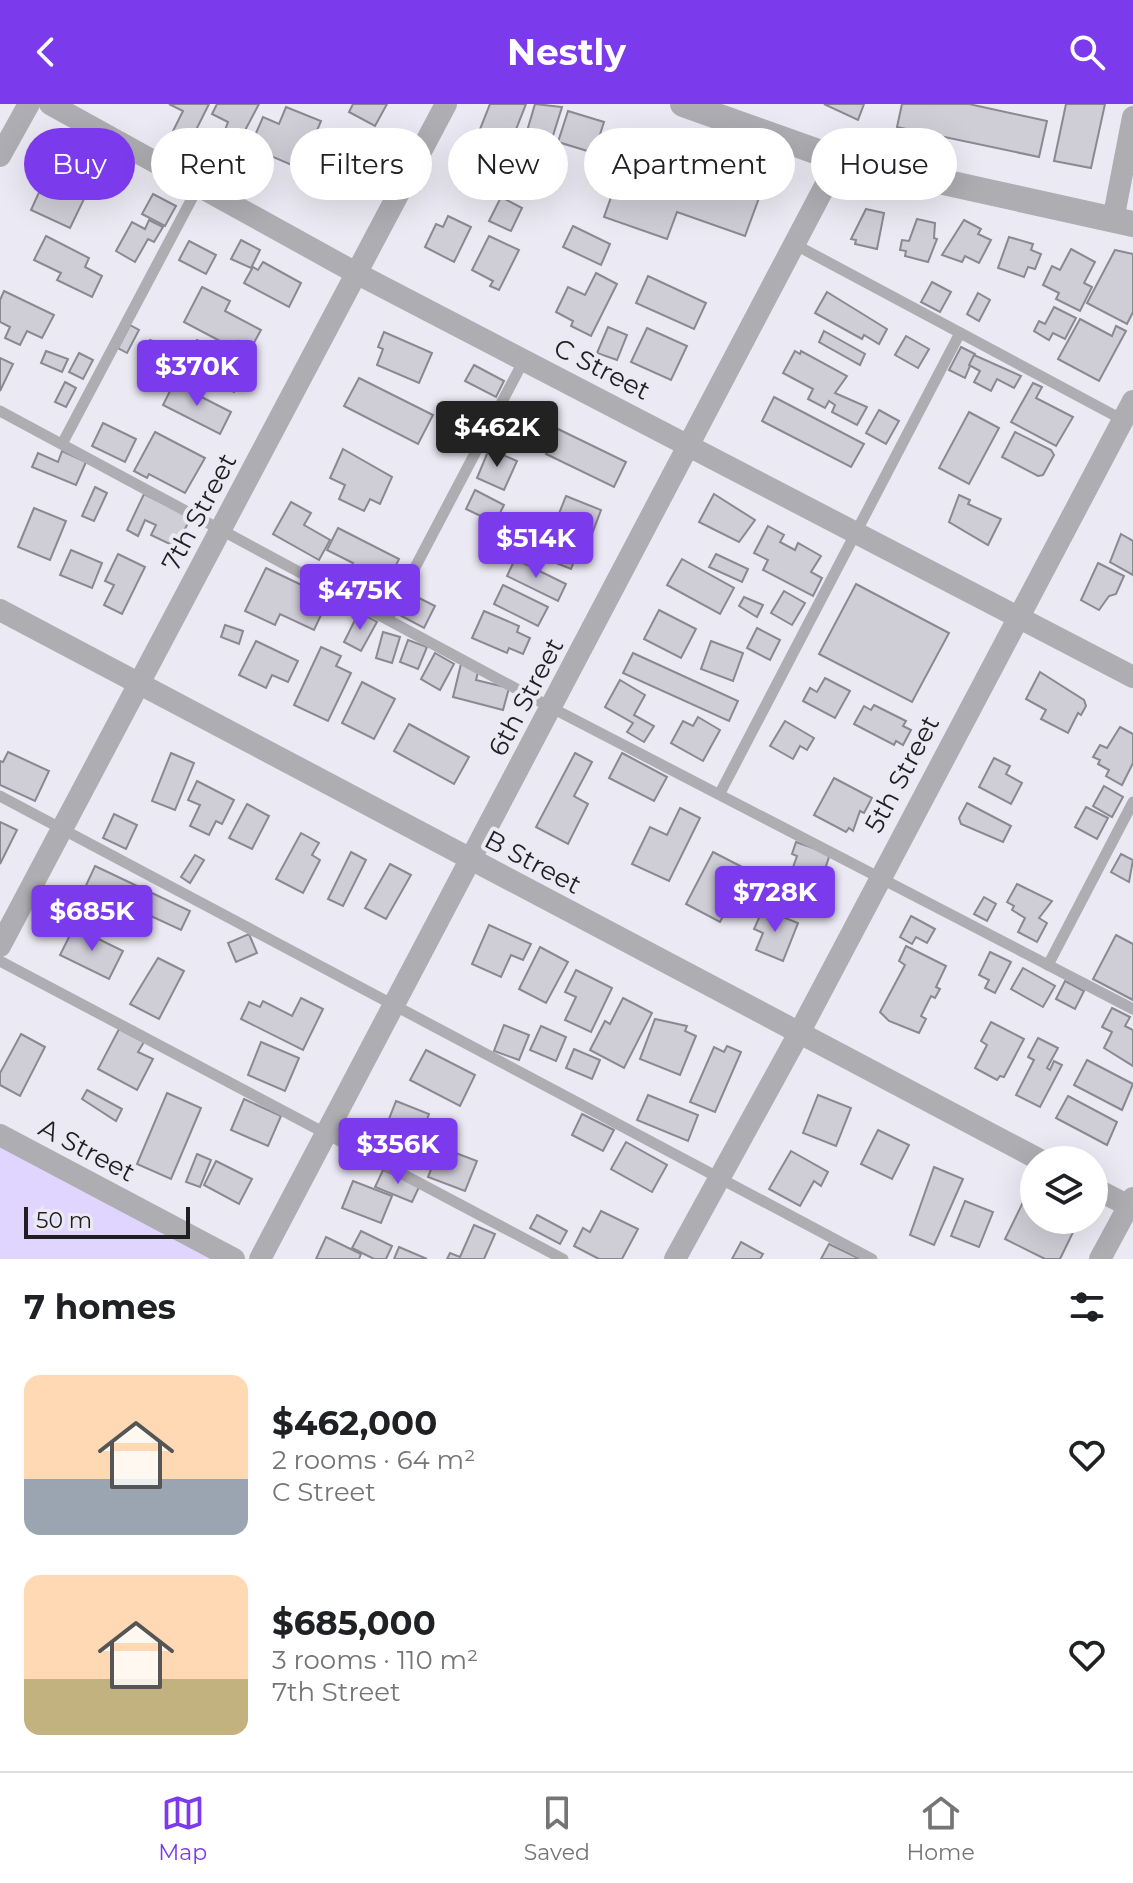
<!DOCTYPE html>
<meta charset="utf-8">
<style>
body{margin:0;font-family:Montserrat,sans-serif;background:#f6f6f6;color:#202124;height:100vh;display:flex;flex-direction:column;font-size:30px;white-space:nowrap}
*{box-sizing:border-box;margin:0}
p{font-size:26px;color:#757577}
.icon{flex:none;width:44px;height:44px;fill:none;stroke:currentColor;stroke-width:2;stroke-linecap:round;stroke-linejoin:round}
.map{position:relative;height:1155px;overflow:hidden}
.panel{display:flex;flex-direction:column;background:#fff;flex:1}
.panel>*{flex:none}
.banner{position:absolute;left:24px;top:24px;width:1086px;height:72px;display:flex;gap:16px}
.buttons{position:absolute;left:1020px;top:1042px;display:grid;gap:16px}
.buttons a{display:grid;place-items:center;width:88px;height:88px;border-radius:50%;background:#fff;box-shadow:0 8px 32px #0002;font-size:40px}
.scale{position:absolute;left:24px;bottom:20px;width:166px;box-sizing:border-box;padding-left:8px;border:4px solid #1f1f22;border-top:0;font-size:22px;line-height:28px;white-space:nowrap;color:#1f1f22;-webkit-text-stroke:6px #ebe9f3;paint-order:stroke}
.price{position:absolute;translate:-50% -68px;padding:0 18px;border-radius:8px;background:#7c3aed;color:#fff;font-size:26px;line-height:52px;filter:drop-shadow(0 2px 4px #0008)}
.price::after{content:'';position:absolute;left:50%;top:48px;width:24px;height:18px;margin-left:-12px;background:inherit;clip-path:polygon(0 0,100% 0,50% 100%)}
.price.on{background:#222;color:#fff}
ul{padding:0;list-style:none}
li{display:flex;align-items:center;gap:24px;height:200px;padding:0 24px}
li span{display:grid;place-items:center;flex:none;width:224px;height:160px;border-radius:16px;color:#555}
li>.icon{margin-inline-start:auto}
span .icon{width:96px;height:96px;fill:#fffc;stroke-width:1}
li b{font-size:34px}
h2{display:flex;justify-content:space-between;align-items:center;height:96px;padding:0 24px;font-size:34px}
.chip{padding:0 28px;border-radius:36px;background:#fff;box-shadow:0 8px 32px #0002;font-size:28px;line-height:72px}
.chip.on{background:#7c3aed;color:#fff}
header{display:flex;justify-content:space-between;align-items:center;height:104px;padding:0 24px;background:#7c3aed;color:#fff;font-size:36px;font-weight:700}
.dock{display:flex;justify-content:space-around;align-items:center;height:112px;border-top:2px solid #e0e0e0;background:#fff;font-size:22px;color:#757577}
.dock a{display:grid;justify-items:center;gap:4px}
.dock .on{color:#7c3aed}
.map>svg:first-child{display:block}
.green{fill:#dfd5ff}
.building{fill:#cfcdd6;stroke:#8a8891;stroke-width:2}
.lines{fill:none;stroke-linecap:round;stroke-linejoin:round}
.service{stroke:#aeadb1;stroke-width:11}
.minor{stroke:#aeadb1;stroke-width:22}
.tertiary{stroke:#aeadb1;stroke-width:26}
.labels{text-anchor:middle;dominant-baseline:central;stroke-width:8;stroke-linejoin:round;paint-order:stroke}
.street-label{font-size:26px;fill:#1f1f22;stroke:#ebe9f3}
</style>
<header><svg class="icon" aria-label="back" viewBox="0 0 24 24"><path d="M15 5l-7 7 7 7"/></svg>Nestly<svg class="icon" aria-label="search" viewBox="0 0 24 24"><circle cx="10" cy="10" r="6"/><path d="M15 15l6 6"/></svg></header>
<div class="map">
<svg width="1133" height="1155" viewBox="0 0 1133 1155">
<rect width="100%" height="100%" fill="#ebe9f3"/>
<path class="green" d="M0 1031 234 1155H0Z"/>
<g class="building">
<path d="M169 0H209L191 36 173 27 183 7Z"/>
<path d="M217 0H259L241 34 225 26 228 18 212 10Z"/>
<path d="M353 0H387L375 22 349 8Z"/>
<path d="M490 0H526L504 56 473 43Z"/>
<path d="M535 0 562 3 550 41 541 38 538 49 522 44Z"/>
<path d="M824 0H864L858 16Z"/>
<path d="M902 0H969L1047 17 1039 53 897 23Z"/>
<path d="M1066 0H1105L1091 64 1054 57Z"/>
<path d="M286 3 321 17 301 65 250 43 263 13 279 20Z"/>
<path d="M568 7 604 18 594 49 558 38Z"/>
<path d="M634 29 766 75 745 132 677 108 667 135 604 113Z"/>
<path d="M334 38 361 48 345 93 318 83Z"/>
<path d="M61 84 84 95 70 124 31 106 40 86 56 94Z"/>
<path d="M153 90 176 102 165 122 142 110Z"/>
<path d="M501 93 522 104 511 127 489 117Z"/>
<path d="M866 105 884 109 877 145 855 140 856 136 851 135Z"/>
<path d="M448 112 471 123 454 158 425 143 436 120 443 123Z"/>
<path d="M917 115 935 119 934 134 937 135 928 158 905 152 906 147 900 146 902 136 909 137Z"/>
<path d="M149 116 163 123 154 138 148 135 135 158 116 147 132 118 145 125Z"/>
<path d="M964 116 981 125 978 130 991 136 979 159 965 152 962 158 942 151Z"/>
<path d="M573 122 610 140 601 161 563 143Z"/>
<path d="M46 132 89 154 85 163 102 172 92 193 57 176 61 169 34 156Z"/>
<path d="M489 132 519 146 499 186 490 182 493 177 472 166Z"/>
<path d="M1009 133 1033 140 1031 146 1041 150 1035 165 1028 163 1024 173 998 164Z"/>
<path d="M241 136 260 146 251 164 231 155Z"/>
<path d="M189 137 216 151 206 170 179 156Z"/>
<path d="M1071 145 1095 158 1084 179 1092 183 1080 207 1056 195 1059 189 1043 181 1052 162 1060 166Z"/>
<path d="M1115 146 1133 150V208L1127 220 1087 199Z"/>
<path d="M263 158 301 179 289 203 244 179 253 163 258 166Z"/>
<path d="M596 169 617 180 591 232 571 222 573 217 556 208 568 183 585 191Z"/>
<path d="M648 172 706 199 694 225 636 199Z"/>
<path d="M932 178 951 188 940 208 921 198Z"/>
<path d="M202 183 230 197 225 207 261 226 251 244 239 237 235 245 184 218Z"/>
<path d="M4 187 54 211 42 234 27 227 20 241 5 234 10 223 0 218V196Z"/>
<path d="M827 188 887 225 879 240 864 231 862 235 815 209Z"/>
<path d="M978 189 990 196 979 217 967 210Z"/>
<path d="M1054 203 1076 214 1065 235 1053 229 1049 236 1034 227 1039 217 1045 220Z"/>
<path d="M1080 215 1112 232 1116 222 1126 227 1099 277 1058 255Z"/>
<path d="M130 221 139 226 127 249 118 244Z"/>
<path d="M608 223 627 231 617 256 597 249Z"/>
<path d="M647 224 687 242 671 276 631 258Z"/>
<path d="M824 227 865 250 860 261 819 238Z"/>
<path d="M384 228 432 249 419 279 377 261 383 245 378 243Z"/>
<path d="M906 232 929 245 918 264 895 251Z"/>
<path d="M150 236 178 247 170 266 142 254Z"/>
<path d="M197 236 248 261 234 288 193 268 197 261 188 256Z"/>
<path d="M961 243 975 250 965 274 949 266Z"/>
<path d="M46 247 68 255 62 268 41 259Z"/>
<path d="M795 247 800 250 801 247 847 272 835 289 867 303 857 321 832 308 835 301 829 297 825 304 808 295 813 285 783 269Z"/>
<path d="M79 249 93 256 83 275 69 268Z"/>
<path d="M974 251 1021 272 1014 284 997 275 991 287 974 278 980 267 969 261Z"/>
<path d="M0 254 13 260 0 287Z"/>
<path d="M474 261 504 277 496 293 465 277Z"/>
<path d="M359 274 433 311 418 340 344 302Z"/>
<path d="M65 278 76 284 66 303 55 298Z"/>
<path d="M174 279 231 308 220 330 163 301Z"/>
<path d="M1033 279 1042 283 1036 294 1073 313 1056 342 1011 318Z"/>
<path d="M774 293 864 340 851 363 762 317Z"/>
<path d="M512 301 537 312 525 340 500 329Z"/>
<path d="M879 306 899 317 886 340 866 329Z"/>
<path d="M969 308 999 324 969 380 939 364Z"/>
<path d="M103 319 136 335 125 358 92 342Z"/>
<path d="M558 325 626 358 614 383 546 350Z"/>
<path d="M155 328 205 354 185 389 149 370 147 374 134 367Z"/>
<path d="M1015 328 1051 346 1054 351 1043 371 1038 372 1002 353Z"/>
<path d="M343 345 392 373 380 400 370 395 364 407 339 395 345 381 330 374Z"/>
<path d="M489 345 517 357 504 386 477 374Z"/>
<path d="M62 347 86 358 76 381 32 363 38 349 58 358Z"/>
<path d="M95 383 107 389 94 417 82 412Z"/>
<path d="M475 386 504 401 495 419 466 405Z"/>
<path d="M144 390 191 413 176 443 151 431 156 421 145 416 138 432 127 426Z"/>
<path d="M714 390 755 416 739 438 699 418Z"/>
<path d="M959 391 970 396 968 400 1001 415 988 441 949 418Z"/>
<path d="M566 392 601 406 592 430 556 417Z"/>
<path d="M291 398 311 409 304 421 330 436 319 456 273 430Z"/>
<path d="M34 404 66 417 50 456 18 443Z"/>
<path d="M530 421 580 442 571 465 521 445Z"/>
<path d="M768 422 784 431 780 438 795 446 798 439 821 452 811 468 822 474 813 492 763 466 768 456 754 449Z"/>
<path d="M338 424 399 455 384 486 348 469 353 459 327 446Z"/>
<path d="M1121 430 1133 437V471L1110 458Z"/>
<path d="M71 446 102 459 92 484 60 471Z"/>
<path d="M118 450 145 463 122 510 104 501 114 481 105 477Z"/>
<path d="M716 450 748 465 742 478 709 463Z"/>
<path d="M515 455 566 480 558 497 507 472Z"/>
<path d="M682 455 734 484 720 510 667 481Z"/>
<path d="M1098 459 1124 472 1116 490 1109 492 1099 506 1081 496Z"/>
<path d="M266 464 329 494 314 526 280 510 275 521 245 507Z"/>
<path d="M856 480 949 529 912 598 819 550Z"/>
<path d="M503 481 548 503 538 522 494 500Z"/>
<path d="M784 487 805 499 792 521 771 509Z"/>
<path d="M407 488 435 502 424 524 396 509Z"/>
<path d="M744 493 763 501 757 513 739 502Z"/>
<path d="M659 506 696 525 681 554 644 535Z"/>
<path d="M484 507 519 522 517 528 530 534 523 550 509 544 507 549 472 534Z"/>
<path d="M359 508 377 518 361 547 344 538Z"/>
<path d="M225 521 243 527 239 540 221 533Z"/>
<path d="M757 524 780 536 770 556 747 544Z"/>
<path d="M383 528 400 533 392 559 376 554Z"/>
<path d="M408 536 427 543 418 565 400 558Z"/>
<path d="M256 537 298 557 288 578 272 571 266 584 239 571Z"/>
<path d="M711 537 743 549 733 577 701 565Z"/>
<path d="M321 543 341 552 336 562 351 569 328 617 294 601Z"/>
<path d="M435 549 454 560 440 586 421 575Z"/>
<path d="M633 549 738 597 729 617 623 569Z"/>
<path d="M461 560 479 564 476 576 509 584 503 606 453 593Z"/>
<path d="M1040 568 1084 596 1086 602 1081 611 1078 609 1068 629 1041 615 1046 606 1026 595Z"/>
<path d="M825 574 850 587 835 614 803 597 810 584 817 588Z"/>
<path d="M620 576 645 591 634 611 654 622 644 638 627 628 633 619 605 603Z"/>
<path d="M362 578 395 595 374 635 342 619Z"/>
<path d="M874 601 906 617 903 622 911 626 903 641 896 637 894 641 854 620 864 602 871 606Z"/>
<path d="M698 613 720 626 703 657 671 639 683 617 693 622Z"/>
<path d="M785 617 814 634 807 646 800 642 793 655 770 642Z"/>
<path d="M409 620 469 653 454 680 394 647Z"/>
<path d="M1120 623 1133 630V659L1122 681 1106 672 1109 666 1098 660 1100 656 1093 653 1100 641 1107 644Z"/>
<path d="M8 648 49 667 35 697 0 681V657L3 658Z"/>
<path d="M171 649 194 659 175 706 152 697Z"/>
<path d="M575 649 592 658 574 692 588 700 568 740 536 723Z"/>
<path d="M622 649 667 673 654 697 609 674Z"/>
<path d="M994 654 1010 662 1006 670 1022 679 1011 700 979 683Z"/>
<path d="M834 674 872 694 864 709 860 707 853 727 849 724 846 728 814 711Z"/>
<path d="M197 677 234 696 222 720 216 717 209 731 190 722 200 701 188 696Z"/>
<path d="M1104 682 1123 693 1112 713 1093 702Z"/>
<path d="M967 699 1011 722 1003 738 961 720 959 714Z"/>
<path d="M247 700 269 712 252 745 229 734Z"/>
<path d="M1086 703 1108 714 1097 735 1075 723Z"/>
<path d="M680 704 700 714 669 777 632 760 650 723 667 731Z"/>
<path d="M114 710 137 721 126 745 103 734Z"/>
<path d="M0 718 17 726 0 760Z"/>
<path d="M301 729 319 739 312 751 320 756 303 789 276 775Z"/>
<path d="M796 738 830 750 820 780 791 769 797 752 792 750Z"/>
<path d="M351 748 366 756 343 802 328 795Z"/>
<path d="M713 748 748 766 720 818 686 800Z"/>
<path d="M1121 750 1133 756 1129 778 1111 768Z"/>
<path d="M195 751 204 756 190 779 181 773Z"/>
<path d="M390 760 411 771 386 815 365 804Z"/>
<path d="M95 762 190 807 181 826 138 806 133 817 99 806 102 800 82 790Z"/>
<path d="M763 763 788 772 780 795 754 786Z"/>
<path d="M1017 780 1052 797 1039 814 1047 819 1037 838 1018 828 1025 814 1012 806 1014 802 1007 798Z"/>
<path d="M984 793 996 800 987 817 974 810Z"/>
<path d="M763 805 798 819 783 857 756 846 763 829 754 825Z"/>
<path d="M911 812 935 825 927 839 916 833 912 840 900 833Z"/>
<path d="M489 821 531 840 523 856 511 851 501 873 472 860Z"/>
<path d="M74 823 123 847 109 875 60 851Z"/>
<path d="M249 830 257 849 236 858 228 839Z"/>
<path d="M1116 831 1133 840V896L1093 875Z"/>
<path d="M906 842 946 862 936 883 940 885 935 894 931 892 921 912 926 915 919 929 889 917 880 908 905 861 899 857Z"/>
<path d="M540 843 568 858 546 899 519 885Z"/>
<path d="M990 848 1011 858 995 889 985 884 989 876 979 871Z"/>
<path d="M158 854 184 867 159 915 130 900Z"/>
<path d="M1023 864 1055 882 1043 903 1011 885Z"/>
<path d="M576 866 612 884 591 928 565 916 576 893 565 888Z"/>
<path d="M1065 877 1084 887 1075 905 1056 895Z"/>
<path d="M301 894 323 905 303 946 241 915 249 898 260 903 263 897 292 912Z"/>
<path d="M623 894 652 909 624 964 590 946 605 917 610 920Z"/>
<path d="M1112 904 1130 913 1125 922 1133 926V962L1104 944 1112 928 1102 923Z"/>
<path d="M655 915 687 922 685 927 696 932 680 971 640 955Z"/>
<path d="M991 918 1024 935 1004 973 1000 972 997 976 975 964 987 941 981 937Z"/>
<path d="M504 921 529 931 519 956 494 947Z"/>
<path d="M541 922 566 933 556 957 530 946Z"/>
<path d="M119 925 144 938 138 948 153 955 137 986 98 965Z"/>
<path d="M21 930 45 943 20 992 0 981V969Z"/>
<path d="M1038 934 1058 944 1047 964 1050 966 1054 957 1062 961 1040 1003 1016 991 1034 956 1028 953Z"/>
<path d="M261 938 299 954 285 987 248 971Z"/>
<path d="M727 942 741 948 715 1008 690 998 714 943 724 948Z"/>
<path d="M574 945 600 956 592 975 566 964Z"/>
<path d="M426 946 475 971 460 1002 410 976Z"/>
<path d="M1087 956 1133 980 1122 1006 1074 981Z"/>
<path d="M87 986 122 1005 116 1017 82 995Z"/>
<path d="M167 989 201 1004 171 1075 137 1060Z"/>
<path d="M648 991 698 1011 688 1037 637 1016Z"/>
<path d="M818 991 851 1004 836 1042 803 1029Z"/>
<path d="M1068 992 1117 1018 1107 1041 1056 1014Z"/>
<path d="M244 995 281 1012 268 1042 231 1026Z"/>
<path d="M396 997 429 1010 426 1018 444 1026 431 1057 405 1046 408 1038 384 1028Z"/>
<path d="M582 1010 614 1026 603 1047 572 1031Z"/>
<path d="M878 1026 909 1041 892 1075 861 1060Z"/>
<path d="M626 1038 667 1061 652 1088 611 1065Z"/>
<path d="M440 1043 477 1057 465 1087 428 1073Z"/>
<path d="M791 1047 828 1068 821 1082 814 1077 800 1102 769 1085Z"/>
<path d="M197 1050 211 1056 200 1083 186 1078Z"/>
<path d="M216 1057 252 1075 239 1100 204 1081Z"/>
<path d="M934 1063 963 1075 934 1141 910 1131Z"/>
<path d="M383 1066 420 1081 412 1098 375 1083Z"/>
<path d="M353 1077 392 1092 381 1119 342 1104Z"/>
<path d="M1027 1090 1034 1093V1116H1079L1060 1155H1045L1005 1135Z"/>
<path d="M965 1097 993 1108 979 1143 951 1132Z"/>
<path d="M601 1107 638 1125 622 1155H599L574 1142 583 1124 590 1128Z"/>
<path d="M537 1111 567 1127 560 1140 530 1124Z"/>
<path d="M474 1121 495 1130 484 1155H447L450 1149 460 1153Z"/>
<path d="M361 1127 392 1142 386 1155H374L352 1144Z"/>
<path d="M326 1133 361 1150 359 1155H316Z"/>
<path d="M741 1138 763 1150 760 1155H732Z"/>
<path d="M829 1140 860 1155H821Z"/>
<path d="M399 1143 427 1155H394Z"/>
</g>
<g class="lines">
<g class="service">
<path d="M794 140 1123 316"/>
<path d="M0 307 552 604 1133 905"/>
<path d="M62 340 198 83"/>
<path d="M389 513 524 256"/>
<path d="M720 689 960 229"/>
<path d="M0 692 872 1155"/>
<path d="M0 857 563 1155"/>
<path d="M1048 861 1133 698"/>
</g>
<g class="minor">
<path d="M50 0 356 169 1133 573"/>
<path d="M0 52 29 0"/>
<path d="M1113 116 1133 13"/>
<path d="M0 506 1040 1056"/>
<path d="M0 842 446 0"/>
<path d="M0 1031 234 1155"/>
<path d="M1094 1084 1133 1104"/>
<path d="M260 1155 827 78 835 54"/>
<path d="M675 1155 798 931 1133 297"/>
<path d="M1100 1155 1133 1094"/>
</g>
<path class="tertiary" d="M683 0 835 54 1133 120"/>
</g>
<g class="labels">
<g class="street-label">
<text transform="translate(602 265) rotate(27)">C Street</text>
<text transform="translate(199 408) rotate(-62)">7th Street</text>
<text transform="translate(526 593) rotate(-62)">6th Street</text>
<text transform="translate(902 670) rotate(-62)">5th Street</text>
<text transform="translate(533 758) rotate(28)">B Street</text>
<text transform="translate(87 1046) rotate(28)">A Street</text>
</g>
</g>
</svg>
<div class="buttons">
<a><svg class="icon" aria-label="layers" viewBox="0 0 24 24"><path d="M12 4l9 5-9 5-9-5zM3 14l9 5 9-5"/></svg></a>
</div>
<div class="scale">50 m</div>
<b class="price" style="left:197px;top:304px">$370K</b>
<b class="price on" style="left:497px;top:365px">$462K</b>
<b class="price" style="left:536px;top:476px">$514K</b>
<b class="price" style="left:360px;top:528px">$475K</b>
<b class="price" style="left:775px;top:830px">$728K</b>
<b class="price" style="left:92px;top:849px">$685K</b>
<b class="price" style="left:398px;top:1082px">$356K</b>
<div class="banner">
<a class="chip on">Buy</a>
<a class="chip">Rent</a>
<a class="chip">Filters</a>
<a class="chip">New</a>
<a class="chip">Apartment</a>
<a class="chip">House</a>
</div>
</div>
<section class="panel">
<h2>7 homes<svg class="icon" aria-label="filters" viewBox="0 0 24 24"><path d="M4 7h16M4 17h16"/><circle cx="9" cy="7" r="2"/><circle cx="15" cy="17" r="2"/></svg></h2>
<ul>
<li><span style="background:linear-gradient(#ffd9b3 65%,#9aa5b1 0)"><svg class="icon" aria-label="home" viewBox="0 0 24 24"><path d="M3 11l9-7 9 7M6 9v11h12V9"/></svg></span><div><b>$462,000</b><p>2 rooms · 64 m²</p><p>C Street</p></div><svg class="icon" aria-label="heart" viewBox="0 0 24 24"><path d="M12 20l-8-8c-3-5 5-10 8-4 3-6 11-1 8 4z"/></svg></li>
<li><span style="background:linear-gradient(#ffd9b3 65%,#c2b280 0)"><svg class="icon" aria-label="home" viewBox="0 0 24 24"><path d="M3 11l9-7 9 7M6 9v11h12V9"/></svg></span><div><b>$685,000</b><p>3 rooms · 110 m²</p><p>7th Street</p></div><svg class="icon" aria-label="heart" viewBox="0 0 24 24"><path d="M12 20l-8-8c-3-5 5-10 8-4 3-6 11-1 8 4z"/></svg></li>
</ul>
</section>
<nav class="dock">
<a class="on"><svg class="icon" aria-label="map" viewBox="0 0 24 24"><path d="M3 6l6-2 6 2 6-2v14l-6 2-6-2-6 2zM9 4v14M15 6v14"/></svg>Map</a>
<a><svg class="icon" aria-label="saved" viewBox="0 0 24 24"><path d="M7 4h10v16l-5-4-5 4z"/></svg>Saved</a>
<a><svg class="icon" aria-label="home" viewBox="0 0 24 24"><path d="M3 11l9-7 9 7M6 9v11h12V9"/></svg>Home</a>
</nav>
